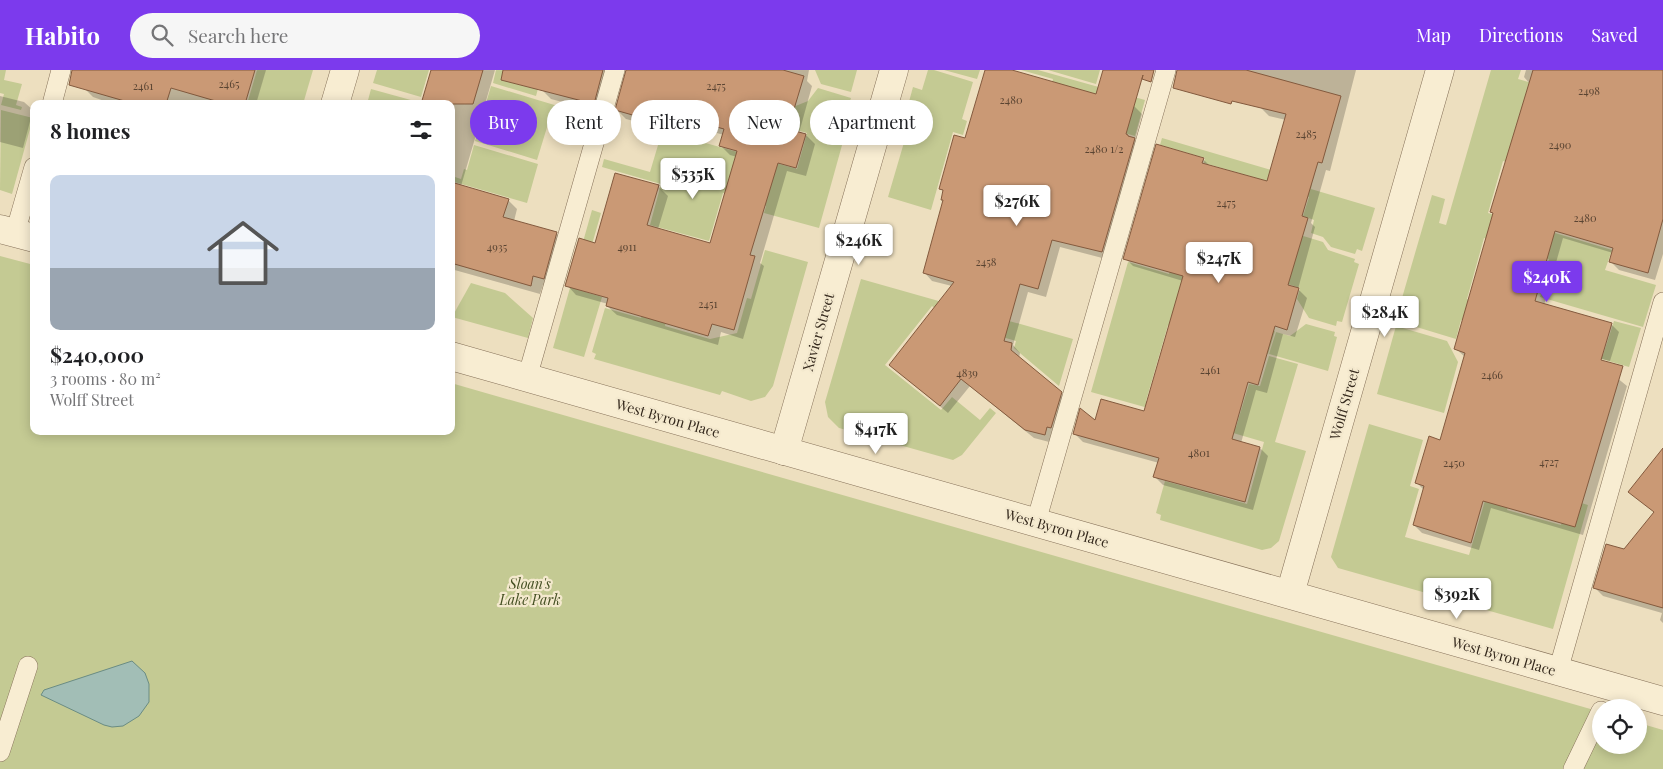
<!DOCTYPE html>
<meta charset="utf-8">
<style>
body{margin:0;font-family:"Playfair Display",serif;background:#f6f6f6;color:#202124;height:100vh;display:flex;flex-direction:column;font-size:19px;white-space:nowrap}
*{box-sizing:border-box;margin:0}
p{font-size:16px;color:#757577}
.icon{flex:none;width:28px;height:28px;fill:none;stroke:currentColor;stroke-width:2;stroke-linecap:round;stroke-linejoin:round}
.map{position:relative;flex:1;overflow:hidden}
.side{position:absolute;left:30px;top:30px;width:425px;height:335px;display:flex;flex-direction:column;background:#fff;border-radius:10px;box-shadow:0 2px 12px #0003}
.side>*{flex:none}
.top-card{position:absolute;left:470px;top:30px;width:475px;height:45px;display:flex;gap:10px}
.tools{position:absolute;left:1592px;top:629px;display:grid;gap:10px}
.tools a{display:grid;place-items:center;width:55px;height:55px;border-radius:50%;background:#fff;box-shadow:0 2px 12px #0003;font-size:25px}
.price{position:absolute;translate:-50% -42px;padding:0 11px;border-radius:5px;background:#fff;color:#222;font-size:16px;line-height:32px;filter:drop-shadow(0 1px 2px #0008)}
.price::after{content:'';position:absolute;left:50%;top:30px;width:15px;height:11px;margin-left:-8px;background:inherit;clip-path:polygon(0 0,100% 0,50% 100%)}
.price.active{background:#7c3aed;color:#fff}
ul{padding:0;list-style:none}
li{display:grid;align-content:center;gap:10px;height:265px;padding:0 20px}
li+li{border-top:1px solid #e0e0e0}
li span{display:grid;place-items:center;height:155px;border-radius:10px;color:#555}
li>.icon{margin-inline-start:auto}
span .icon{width:90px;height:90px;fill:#fffc;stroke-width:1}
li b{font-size:21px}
h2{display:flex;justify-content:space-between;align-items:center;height:60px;padding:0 20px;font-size:21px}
.tag{padding:0 18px;border-radius:22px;background:#fff;box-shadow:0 2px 12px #0003;font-size:18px;line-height:45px}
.tag.active{background:#7c3aed;color:#fff}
header{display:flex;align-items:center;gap:30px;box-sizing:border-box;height:70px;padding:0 25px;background:#7c3aed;color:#fff}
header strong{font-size:24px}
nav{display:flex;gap:28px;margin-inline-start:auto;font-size:18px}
.search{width:350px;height:45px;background:#f6f6f6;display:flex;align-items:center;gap:12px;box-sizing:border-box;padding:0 18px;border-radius:28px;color:#757577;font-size:19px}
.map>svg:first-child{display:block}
.green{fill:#c4ca93}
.water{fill:#a2beb6;stroke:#6a8c83}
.shadow{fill:#0003}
.building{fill:#ca9975;stroke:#835a3e}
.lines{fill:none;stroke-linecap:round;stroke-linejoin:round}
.lane-casing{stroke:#857058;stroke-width:20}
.street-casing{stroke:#857058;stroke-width:29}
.lane{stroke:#f8edd2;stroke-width:19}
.street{stroke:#f8edd2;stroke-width:28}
.labels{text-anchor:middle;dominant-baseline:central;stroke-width:4.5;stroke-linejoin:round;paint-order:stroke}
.number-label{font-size:11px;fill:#5a4432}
.street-label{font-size:14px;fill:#34281c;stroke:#f4e9ce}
.park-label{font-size:14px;font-style:italic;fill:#455023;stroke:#f4e9ce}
</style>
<header>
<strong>Habito</strong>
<div class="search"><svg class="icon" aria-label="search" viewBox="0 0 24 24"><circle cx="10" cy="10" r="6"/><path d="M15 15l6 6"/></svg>Search here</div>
<nav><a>Map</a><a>Directions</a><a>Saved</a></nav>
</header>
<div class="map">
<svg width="1663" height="699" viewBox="0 0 1663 699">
<rect width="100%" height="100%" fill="#eddfbf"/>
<g class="green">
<path d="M0 0H6L4 10 22 14 16 35 22 37 21 40 1 35 4 24 0 23Z"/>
<path d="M257 0H313L303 34H247Z"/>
<path d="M377 0H429L421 27 373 13Z"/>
<path d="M496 0H543L536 26 493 13Z"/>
<path d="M815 0H857L851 22 821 14Z"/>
<path d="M928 0H934L973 12 962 49 967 51 963 65 953 62 931 140 888 127 910 52 904 50 913 17 922 20Z"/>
<path d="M944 0H980L977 9Z"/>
<path d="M1021 0H1038L1145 30 1135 66 1089 53 1043 45 1053 9Z"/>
<path d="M1048 0H1100L1096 14Z"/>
<path d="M1491 0H1521L1518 9 1609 35 1579 61 1520 43 1508 85 1562 109 1503 91 1488 143 1544 159 1537 184 1484 168 1467 229 1519 245 1536 237 1538 232 1571 242 1534 271 1461 250 1456 269 1400 252 1407 230 1402 228 1432 125 1445 129 1439 153 1446 155Z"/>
<path d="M491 16 561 37 560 43 552 41 537 90 475 71Z"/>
<path d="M818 18 851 28 850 31 854 32 819 158 764 143 766 136 723 123 709 171 650 155 661 114 602 97 604 89 650 102 664 55 678 44 707 52 702 72 797 99 807 63 720 38 788 39 808 31Z"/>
<path d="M371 19 418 32V34H367Z"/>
<path d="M1 40 33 48 12 124 0 120Z"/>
<path d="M1162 68 1312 112 1311 119 1375 138 1362 181 1357 179 1355 184 1331 177 1323 167 1311 163 1314 150 1303 146 1309 127 1301 124 1302 121 1204 93 1205 88 1160 75Z"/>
<path d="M474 75 538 94 527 133 451 111V108L454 109 455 107 461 109 464 99 467 100Z"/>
<path d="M592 140 601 143 579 220 602 227 584 287 553 278Z"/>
<path d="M1187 140 1197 238 1275 261 1268 284 1168 255 1146 331 1168 338 1166 343 1091 322 1128 192 1169 204Z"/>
<path d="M1545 160 1612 180 1605 200 1656 215 1643 257 1540 227 1548 202 1545 201 1549 189 1538 186Z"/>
<path d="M1300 165 1323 172 1328 180 1355 189 1354 192 1359 194 1342 252 1337 251 1336 256 1309 248 1297 229 1300 218 1288 214Z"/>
<path d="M765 180 808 192 773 316 765 327 751 331 722 321 720 325 594 289 596 284 592 282 605 238 641 248 643 241 667 248 665 256 710 269 737 263 747 228 751 229Z"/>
<path d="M0 186 34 195V361H451V313L1601 642V675H1639V653L1663 660V699H0Z"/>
<path d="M861 209 1073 269 1059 316 1014 278 1016 271 992 264 987 280 932 236 885 295 941 340 952 327 980 350 990 338 996 343 962 385 953 390 839 358 828 347 825 332Z"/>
<path d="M471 213 505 223 533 248 528 268 452 247Z"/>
<path d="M1614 251 1641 258 1629 297 1578 282 1580 277 1603 285Z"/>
<path d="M1306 254 1335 262 1334 266 1337 267 1328 301 1269 284 1276 262 1290 266Z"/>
<path d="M1396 256 1447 271 1458 292 1444 343 1377 324Z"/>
<path d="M1269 286 1298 294 1275 372 1306 381 1279 471 1271 478 1262 480 1160 450 1161 445 1156 443 1165 411 1247 434 1264 372 1168 344 1170 338 1236 357 1249 314 1260 316Z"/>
<path d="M1369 354 1423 370 1410 416 1419 419 1405 467 1469 485 1489 417 1532 354 1507 440 1561 455 1568 429 1588 435 1553 559 1338 498 1331 487Z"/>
</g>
<path class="water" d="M132 591 145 603 149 614V632L139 646 123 656 112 657 104 655 41 625 44 620Z"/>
<g class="shadow">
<path d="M89 0H266L256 34H113L93 27 84 18Z"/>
<path d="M431 0H495L461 116 508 130 517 139 514 151 556 163 566 173 553 218 543 215 540 224 451 199V34Z"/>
<path d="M547 0H619L603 43 551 29 542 20Z"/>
<path d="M627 0H809L807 11 812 16 799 63 806 65 815 74 806 106 787 101 760 193 764 196 743 269 721 262 718 275 617 245 607 236 608 234 576 225 567 215 596 175 658 116 668 126 658 159 711 175 737 87 730 85 721 76 724 65 678 52 676 59 646 50 645 54 626 49 617 40Z"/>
<path d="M986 0H1007L1134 36 1142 44 1135 70 1142 78 1110 190 1060 177 1046 227 1028 222 1013 275 1020 283 1019 288 1069 332 1053 373 1034 368 970 316 948 343 890 295 952 216 932 211 924 202 944 132 942 129 944 122 941 118 966 70Z"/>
<path d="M1195 0H1356L1330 101 1326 100 1311 153 1315 157 1298 219 1307 228 1295 267 1283 264 1267 323 1256 320 1241 373 1260 378 1268 386 1253 440 1163 415 1155 407 1159 393 1083 372 1074 363 1095 352 1145 343 1183 211 1133 196 1125 188 1203 89 1210 96 1268 113 1286 50 1269 46 1261 38Z"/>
<path d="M1526 0H1663V184L1655 210 1619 200 1611 192 1613 183 1563 168 1544 235 1611 254 1619 262 1610 291 1590 286 1627 316 1583 465 1491 438 1479 480 1422 463 1414 455 1424 420 1417 413 1441 371 1465 287 1455 278 1494 144 1492 142 1530 14 1524 7Z"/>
<path d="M0 26 24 32 33 40 23 78 0 72V73Z"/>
<path d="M1663 380V553L1660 550 1662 543 1603 526 1595 518 1655 443 1630 422Z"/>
</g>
<g class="building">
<path d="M72 0H255L245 34H226L171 18 166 34H135L69 15Z"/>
<path d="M431 0H483L473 34H421Z"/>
<path d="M503 0H603L594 34 501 10Z"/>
<path d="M626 0H783L804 6 788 59 806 64 796 98 778 93 750 185 755 186 734 260 712 254 708 266 606 236 608 228 565 216 579 168 595 173 615 103 659 115 647 155 710 173 737 81 719 76 724 59 669 44 667 51 637 42 636 46 615 40Z"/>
<path d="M985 0H1012L1096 24 1103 0H1154L1151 12 1142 9 1143 5 1126 64 1128 65V66L1135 68 1102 182 1052 170 1038 219 1020 214 1004 271 1012 273 1011 280 1062 322 1051 358 1047 357 1045 365 1025 360 961 309 940 336 889 295 954 212 923 203 943 130H941L943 120 939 119 954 65 965 68Z"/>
<path d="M1177 0H1246L1341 26 1322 93 1318 92 1302 146 1308 148 1288 215 1299 218 1287 260 1275 256 1258 315 1248 312 1232 369 1260 377 1245 432 1153 407 1159 388 1073 364 1080 338 1095 350 1101 329 1144 341 1183 206 1123 189 1156 74 1204 88 1202 93 1267 111 1286 44 1232 31 1231 34 1173 18Z"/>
<path d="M1533 0H1663V149L1648 203 1609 192 1613 178 1555 161 1535 231 1612 253 1601 290 1623 296 1575 457 1483 431 1471 473 1413 455 1424 416 1415 413 1429 366 1440 370 1465 283 1454 279 1493 143 1490 142Z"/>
<path d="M451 112 509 129 503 147 557 162 544 209 533 206 531 216 451 193Z"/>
<path d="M1663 378V538L1593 518 1606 474 1624 479 1654 442 1628 422Z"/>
</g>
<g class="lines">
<defs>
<g id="lane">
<path d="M52 34 61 0"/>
<path d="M15 163 34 97"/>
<path d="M527 308 615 0"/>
<path d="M1036 452 1166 0"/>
<path d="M1558 601 1663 232"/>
<path d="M0 682 28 596"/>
<path d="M1573 699 1601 641"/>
</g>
<g id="street">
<path d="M335 34 345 0"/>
<path d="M0 159 34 168"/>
<path d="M451 286 1663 631"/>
<path d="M784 381 894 0"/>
<path d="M1290 524 1440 0"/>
</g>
</defs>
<use href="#lane" class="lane-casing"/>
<use href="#street" class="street-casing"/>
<use href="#lane" class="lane"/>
<use href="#street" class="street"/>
</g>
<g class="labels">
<g class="number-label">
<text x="229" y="13">2465</text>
<text x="143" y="15">2461</text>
<text x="716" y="15">2475</text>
<text x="1589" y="20">2498</text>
<text x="1011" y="29">2480</text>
<text x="1306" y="63">2485</text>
<text x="1560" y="74">2490</text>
<text x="1104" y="78">2480 1/2</text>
<text x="1226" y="132">2475</text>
<text x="1585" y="147">2480</text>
<text x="497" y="176">4935</text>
<text x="627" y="176">4911</text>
<text x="986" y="191">2458</text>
<text x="708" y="233">2451</text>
<text x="1210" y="299">2461</text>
<text x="967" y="302">4839</text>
<text x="1492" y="304">2466</text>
<text x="1199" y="382">4801</text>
<text x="1549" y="391">4727</text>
<text x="1454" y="392">2450</text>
</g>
<g class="street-label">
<text transform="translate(818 262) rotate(-74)">Xavier Street</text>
<text transform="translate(1344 334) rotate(-74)">Wolff Street</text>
<text transform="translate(668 348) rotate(16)">West Byron Place</text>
<text transform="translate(1057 458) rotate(16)">West Byron Place</text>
<text transform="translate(1504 586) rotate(16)">West Byron Place</text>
</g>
<g class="park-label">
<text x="530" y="513">Sloan's<tspan x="530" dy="16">Lake Park</tspan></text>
</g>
</g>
</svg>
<div class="tools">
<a><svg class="icon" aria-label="locate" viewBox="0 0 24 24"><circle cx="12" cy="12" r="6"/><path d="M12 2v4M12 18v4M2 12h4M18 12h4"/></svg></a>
</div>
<b class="price" style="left:693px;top:130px">$535K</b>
<b class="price" style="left:1017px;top:157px">$276K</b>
<b class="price" style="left:859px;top:196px">$246K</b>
<b class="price" style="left:1219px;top:214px">$247K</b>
<b class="price active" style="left:1547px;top:233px">$240K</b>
<b class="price" style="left:1385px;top:268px">$284K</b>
<b class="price" style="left:876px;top:385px">$417K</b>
<b class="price" style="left:1457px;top:550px">$392K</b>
<div class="top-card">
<a class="tag active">Buy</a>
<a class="tag">Rent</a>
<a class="tag">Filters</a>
<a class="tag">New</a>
<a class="tag">Apartment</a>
</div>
<section class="side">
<h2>8 homes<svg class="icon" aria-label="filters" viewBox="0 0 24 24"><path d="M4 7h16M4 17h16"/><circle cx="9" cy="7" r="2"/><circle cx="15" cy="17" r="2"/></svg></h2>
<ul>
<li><span style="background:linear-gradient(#c9d6e8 60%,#9aa5b1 0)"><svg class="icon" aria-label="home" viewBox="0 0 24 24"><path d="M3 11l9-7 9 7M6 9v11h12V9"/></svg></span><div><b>$240,000</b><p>3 rooms · 80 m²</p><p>Wolff Street</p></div></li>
</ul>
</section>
</div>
